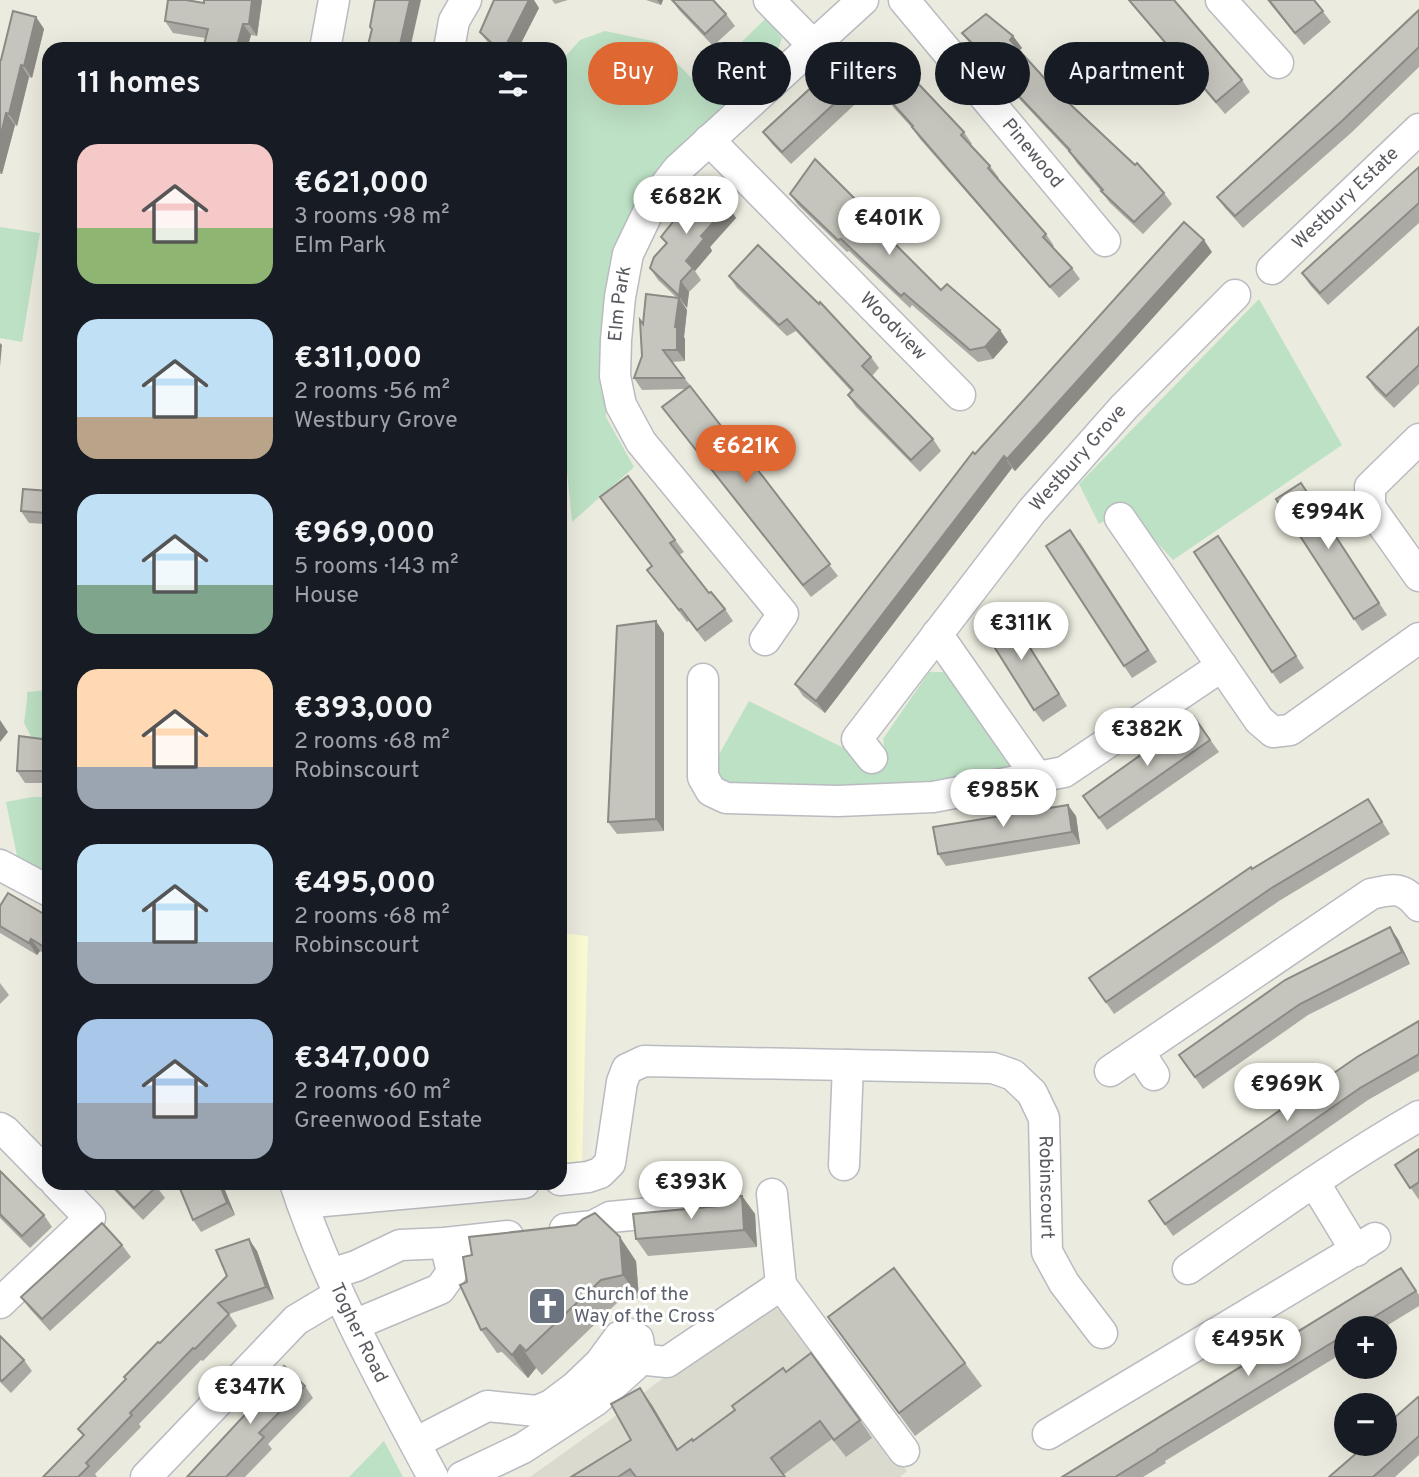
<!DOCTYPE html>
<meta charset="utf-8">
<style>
body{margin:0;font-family:Overpass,sans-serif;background:#242831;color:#f1f3f6;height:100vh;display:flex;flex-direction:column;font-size:26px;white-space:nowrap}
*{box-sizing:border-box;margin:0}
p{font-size:23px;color:#9ea1a6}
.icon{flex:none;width:38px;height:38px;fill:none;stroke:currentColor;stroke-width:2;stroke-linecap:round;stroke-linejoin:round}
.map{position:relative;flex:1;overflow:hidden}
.drawer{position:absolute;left:42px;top:42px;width:525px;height:1148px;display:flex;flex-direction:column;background:#171b24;border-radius:21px;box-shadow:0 7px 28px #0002}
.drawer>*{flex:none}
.top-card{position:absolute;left:588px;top:42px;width:665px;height:63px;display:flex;gap:14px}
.fabs{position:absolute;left:1334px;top:1316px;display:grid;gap:14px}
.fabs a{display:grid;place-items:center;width:63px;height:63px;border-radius:50%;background:#171b24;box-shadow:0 7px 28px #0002;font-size:35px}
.price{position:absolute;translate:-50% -60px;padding:0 16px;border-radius:24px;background:#fff;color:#222;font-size:23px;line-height:46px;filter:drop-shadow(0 2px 4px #0008)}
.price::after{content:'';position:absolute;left:50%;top:42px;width:21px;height:16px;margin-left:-10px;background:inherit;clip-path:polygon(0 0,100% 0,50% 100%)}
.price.on{background:#de6732;color:#fff}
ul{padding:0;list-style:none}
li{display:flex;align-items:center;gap:21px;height:175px;padding:0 35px}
li span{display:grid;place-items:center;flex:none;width:196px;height:140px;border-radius:21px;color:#555}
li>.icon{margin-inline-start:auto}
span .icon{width:84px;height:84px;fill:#fffc;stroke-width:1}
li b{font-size:30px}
h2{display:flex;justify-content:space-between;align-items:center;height:84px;padding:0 35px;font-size:30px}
.pill{padding:0 24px;border-radius:32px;background:#171b24;box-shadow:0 7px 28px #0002;font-size:24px;line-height:63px}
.pill.on{background:#de6732;color:#fff}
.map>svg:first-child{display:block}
.commercial{fill:#fbfbd4}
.education{fill:#dadace}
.green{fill:#bde1c5}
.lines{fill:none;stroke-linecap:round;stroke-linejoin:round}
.minor-casing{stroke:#babbc1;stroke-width:33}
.minor{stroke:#fff;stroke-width:30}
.wall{fill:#aaa9a3}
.shaded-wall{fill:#8b8a84}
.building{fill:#c6c5bd;stroke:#8b8a84;stroke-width:2}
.labels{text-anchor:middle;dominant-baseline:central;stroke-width:6;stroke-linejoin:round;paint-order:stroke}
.street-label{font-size:19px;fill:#585a60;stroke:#fff}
.worship-label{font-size:19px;fill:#5b616d;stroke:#fff;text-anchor:start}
</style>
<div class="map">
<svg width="1419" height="1477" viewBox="0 0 1419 1477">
<rect width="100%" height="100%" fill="#ebebdf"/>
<path class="commercial" d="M560 933 588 936 582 1165 560 1166Z"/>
<path class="education" d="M764 1307 783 1309 907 1471 900 1477H530L614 1417 651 1387Z"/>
<g class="green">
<path d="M766 18 782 38 772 67 654 176 611 309 606 417 634 467 572 522 560 401V80L563 59 580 40 605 31 657 42 698 85Z"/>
<path d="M0 227 40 233 22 342 0 338Z"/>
<path d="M1259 299 1342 445 1173 560 1126 509 1099 524 1079 484Z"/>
<path d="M929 672H950L1012 765 1007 775 931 793 727 791 712 767 749 701 878 765 886 758 883 739Z"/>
<path d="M49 690V741L32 738 24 723 27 700V692Z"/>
<path d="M32 797H49V883L18 861 6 802Z"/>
<path d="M384 1441 403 1477H349Z"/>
</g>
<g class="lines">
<defs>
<g id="minor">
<path d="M769 0 813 45"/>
<path id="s1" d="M904 0 1105 241"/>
<path d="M1221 0 1278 63"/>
<path d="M325 49 334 0"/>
<path d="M449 49 454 21 466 0"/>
<path id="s2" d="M709 140 960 395"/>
<path id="s3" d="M1272 269 1419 129"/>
<path d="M1419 439 1370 487V507L1419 576"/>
<path d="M1120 518 1259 720 1273 732 1290 730 1419 638"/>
<path d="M937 634 1037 777"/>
<path id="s4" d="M765 640 783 614 641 442 621 405 615 376 616 340 620 297 628 254 654 200 678 169 863 0"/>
<path d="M703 679V777L711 791 726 798 838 801 933 797 1064 772 1222 666"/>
<path id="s5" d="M872 758 857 739 1032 511 1124 407 1235 295"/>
<path d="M0 865 49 891"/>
<path d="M1139 1052 1154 1075"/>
<path d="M1110 1071 1371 894C1395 889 1402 886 1419 906"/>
<path d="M0 1128 5 1131 49 1176"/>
<path d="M844 1165 848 1065"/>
<path id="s6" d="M560 1180 588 1177 600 1173 610 1163 622 1082 627 1069 644 1061 993 1068 1013 1075 1032 1093 1044 1118 1047 1252 1064 1283 1102 1333"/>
<path d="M1314 1182 1356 1251"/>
<path id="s7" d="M295 1183C329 1286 382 1382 433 1477"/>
<path d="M772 1194 781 1285"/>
<path d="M302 1203 524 1183"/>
<path d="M565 1229 593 1226 610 1217 673 1211"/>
<path d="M1188 1269C1264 1216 1339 1162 1419 1116"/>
<path d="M331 1274 356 1266 400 1245 445 1243 508 1236"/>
<path d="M0 1303 90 1218 56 1183"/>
<path d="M354 1325 440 1289 452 1272 445 1243"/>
<path d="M637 1359 667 1362 781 1285 904 1451"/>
<path d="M1048 1434 1375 1238"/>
<path d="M415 1443 487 1406 537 1411 551 1405 575 1387 600 1363 619 1337 630 1334 638 1339 640 1351 635 1365 595 1401 523 1448 462 1477"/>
<path d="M146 1477 296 1320 338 1295"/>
</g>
</defs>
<use href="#minor" class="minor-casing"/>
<use href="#minor" class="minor"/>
</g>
<g class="wall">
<path d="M204 0H262L257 36 251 35 247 49H203L205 38 173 33 165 21 204 3Z"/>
<path d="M552 0H568L555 4Z"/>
<path d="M646 0H663L661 5Z"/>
<path d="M672 0 726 14 735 26 713 46 679 10Z"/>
<path d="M1128 0H1174L1242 80 1250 92 1225 114Z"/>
<path d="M1267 0H1314L1331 22 1304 45Z"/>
<path d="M539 8 518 49H494L489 44 480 32Z"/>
<path d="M1419 10V67L1351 133 1243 228 1225 208 1217 197 1330 94Z"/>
<path d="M36 17 44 29 32 78 29 77 17 126 15 125 2 174H0V60H1Z"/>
<path d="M962 33 1013 36 1022 48 1019 50 1055 90 1164 193 1172 204 1143 234 1110 203 1101 191 1077 163 1071 154 1008 87 999 75 1000 74 971 45Z"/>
<path d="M874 67 882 79 791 164 772 144 763 132Z"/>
<path d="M886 96 964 132 972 144 971 145 990 166 999 178 998 179 1046 234 1054 246 1052 247 1072 268 1080 279 1059 298 920 139 913 129 894 108Z"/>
<path d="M1419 167V223L1328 305 1310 285 1302 273Z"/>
<path d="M790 194 879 226 878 227 941 290 1000 330 1008 342 993 359 978 362 912 305 910 308 849 251 847 252 798 205Z"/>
<path d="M728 206 736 218 710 247 712 251 695 271 701 280 689 292 687 308 682 302 687 310 684 337 685 339V361L672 362 838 576 811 597 662 407 685 389 642 390 634 378 642 356 643 324 677 298 658 280 650 268 666 244 661 237 679 214 677 211Z"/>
<path d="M1212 252 1015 471 1012 468 825 713 803 696 795 684 975 454Z"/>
<path d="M729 276 871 357 879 368 872 376 933 439 941 451 920 472 856 407 848 395 851 391 796 331 787 336 737 288Z"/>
<path d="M1419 327V384L1394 408 1375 389 1367 377Z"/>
<path d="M628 476 684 552 679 555 709 593 725 609 733 621 705 642 689 621 687 622 647 570 652 566Z"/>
<path d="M49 491V529L46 524 29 523 21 511Z"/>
<path d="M1309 495 1387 615 1362 631 1354 619Z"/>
<path d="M1079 541 1157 662 1132 678 1124 666Z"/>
<path d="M1226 547 1304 668 1280 684 1272 672Z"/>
<path d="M1016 625 1067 706 1043 722 1034 710Z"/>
<path d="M664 633V831L617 834 608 822Z"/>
<path d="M1194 717 1219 752 1107 830 1083 796Z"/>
<path d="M49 740V783H25L17 771Z"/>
<path d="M1368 799 1390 834 1279 901 1114 1014 1089 978 1252 869Z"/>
<path d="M1076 816 1080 844 946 866 938 854Z"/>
<path d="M0 906 49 917V957L40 951 37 955 0 933Z"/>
<path d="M1398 939 1410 964 1308 1015 1203 1089 1179 1055Z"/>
<path d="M0 983 9 995 0 1004Z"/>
<path d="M1419 1021V1071L1368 1100 1173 1236 1149 1201Z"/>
<path d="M1419 1149V1200L1395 1165Z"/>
<path d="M0 1171 44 1215 52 1227 30 1248 0 1218Z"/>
<path d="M108 1183H154L165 1198 143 1220 112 1188Z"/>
<path d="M180 1183H222L235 1215 201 1232 193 1220Z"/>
<path d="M742 1196 755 1214 757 1247 648 1256 636 1239Z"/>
<path d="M122 1245 131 1257 50 1331 30 1309 21 1297Z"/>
<path d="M257 1251 274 1299 229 1314 237 1326 203 1361 201 1360 139 1424 141 1427 95 1474 97 1477H43L83 1436 78 1429 160 1343Z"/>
<path d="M636 1261 639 1298 617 1303 542 1375 536 1368 528 1378 502 1352 497 1353 481 1330 467 1282Z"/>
<path d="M1409 1280 1419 1295V1306L1383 1328H1346V1351L1165 1461 1166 1463 1143 1477H1062Z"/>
<path d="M828 1317 965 1363 982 1386 915 1436Z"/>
<path d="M0 1336 24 1360 32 1371 11 1393 0 1382Z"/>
<path d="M786 1372 860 1420 872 1438 846 1457 832 1439 783 1475 785 1477H571L631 1440 652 1405 678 1450 693 1441Z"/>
<path d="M305 1386 313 1398 268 1444 272 1449 245 1477H187L254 1406 250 1401Z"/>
<path d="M1419 1399V1455L1395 1477H1329Z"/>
</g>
<g class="shaded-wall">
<path d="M252 0H262L257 36 249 24Z"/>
<path d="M410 0H421L410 49H399Z"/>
<path d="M529 0H534L539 8 518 49H504Z"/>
<path d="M657 0H663L661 5Z"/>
<path d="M36 17 44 29 32 78 24 66Z"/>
<path d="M243 24 251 35 247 49H236Z"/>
<path d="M1013 36 1022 48 1018 52 1010 40Z"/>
<path d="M21 65 29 77 17 126 9 114Z"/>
<path d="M6 113 15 125 2 174 0 171V138Z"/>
<path d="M728 206 736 218 710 247 712 251 695 271 686 261 701 236Z"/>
<path d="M870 214 879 226 876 229 868 217Z"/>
<path d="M1204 240 1212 252 1015 471 1007 459Z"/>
<path d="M681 281 689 292 687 308 679 296Z"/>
<path d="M679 298 687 310 684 337 685 339V361L677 350 675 327Z"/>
<path d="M1000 330 1008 342 993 359 985 347Z"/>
<path d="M0 343 2 345 0 366Z"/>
<path d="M1004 456 1012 468 825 713 816 701Z"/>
<path d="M1008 613 1016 625 1067 706 1059 694Z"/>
<path d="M656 621 664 633V831L656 819Z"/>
<path d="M0 720 8 732 0 742Z"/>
<path d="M1068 805 1076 816 1080 844 1072 832Z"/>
<path d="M1390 927 1398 939 1410 964 1402 952Z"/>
<path d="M31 939 40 951 37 955 29 943Z"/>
<path d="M219 1183H222L235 1215 227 1203Z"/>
<path d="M742 1196 755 1214 757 1247 744 1230Z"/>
<path d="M620 1237 636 1261 639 1298 623 1275Z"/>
<path d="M249 1239 257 1251 274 1299 266 1287Z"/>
<path d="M520 1345 536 1368 528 1378 512 1355Z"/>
<path d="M640 1388 652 1405 689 1468 677 1450Z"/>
</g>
<g class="building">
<path d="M168 0H186L204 3V0H252L249 24H243L236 49H203L208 29 165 21Z"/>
<path d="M375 0H410L399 49H367L372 29 370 27Z"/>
<path d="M494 0H529L504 49H498L480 32Z"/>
<path d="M672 0H713L726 14 705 34Z"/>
<path d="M1129 0H1174L1242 80 1216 102Z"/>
<path d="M1269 0H1314L1323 11 1295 33Z"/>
<path d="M1419 10V47L1342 121 1235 216 1217 197 1330 94Z"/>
<path d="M13 11 36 17 24 66 21 65 9 114 6 113 0 138V60H1Z"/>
<path d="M986 14 1013 36 1010 40 1055 90 1135 165 1137 163 1164 193 1134 222 1101 191 1103 190 1069 151 1070 150 999 75 1002 73 962 33Z"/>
<path d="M855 47 874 67 782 152 763 132Z"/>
<path d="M910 75 964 132 961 135 990 166 988 168 1046 234 1043 237 1072 268 1050 287 912 127 913 126 886 96Z"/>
<path d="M815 159 870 214 868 217 941 290 947 284 1000 330 985 347 970 350 904 293 901 296 841 239 838 240 790 194Z"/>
<path d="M1419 167V203L1320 293 1302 273Z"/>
<path d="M701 183 728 206 701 236 704 239 686 261 693 268 681 281 679 296 650 268 654 257 667 243 661 237 680 213 677 211Z"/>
<path d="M1184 222 1204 240 1007 459 1004 456 816 701 795 684 973 452 975 454Z"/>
<path d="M758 245 819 304 820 302 871 357 862 366 933 439 911 460 848 395 853 390 787 319 779 325 729 276Z"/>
<path d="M646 294 679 298 675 327H677V350H663L684 378H634L642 356 640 320 643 324Z"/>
<path d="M1419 327V365L1386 396 1367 377Z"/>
<path d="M690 386 725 431 726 430 744 452 830 564 803 585 662 407Z"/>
<path d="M628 476 675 540 670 543 709 593 711 592 725 609 697 630 681 609 679 610 647 570 652 566 600 497Z"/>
<path d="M1301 483 1379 603 1354 619 1276 499Z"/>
<path d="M23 489 49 491V523H45L46 513 21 511Z"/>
<path d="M1070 530 1148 650 1124 666 1046 546Z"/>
<path d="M1218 536 1296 656 1272 672 1194 552Z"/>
<path d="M1008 613 1059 694 1034 710 983 629Z"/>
<path d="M656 621V819L608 822 617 626Z"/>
<path d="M1194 717 1210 740 1099 818 1083 796Z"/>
<path d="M19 736 49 740V771H17Z"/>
<path d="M1368 799 1382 822 1270 889 1106 1002 1089 978 1251 867 1252 869Z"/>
<path d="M1068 805 1072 832 938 854 933 827Z"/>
<path d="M8 893 49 917V950L31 939 29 943 0 926V906Z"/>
<path d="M1390 927 1402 952 1300 1004 1195 1077 1179 1055 1285 980Z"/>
<path d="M1419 1021V1054L1360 1088 1165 1224 1149 1201 1357 1057Z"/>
<path d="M1419 1149V1182L1410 1188 1395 1165Z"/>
<path d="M0 1171 44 1215 22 1236 0 1214Z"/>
<path d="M110 1183H154L157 1186 134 1208Z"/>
<path d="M180 1183H219L227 1203 193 1220 178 1184Z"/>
<path d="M742 1196 744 1230 636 1239 633 1214 718 1206 726 1203 732 1197Z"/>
<path d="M595 1213 620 1237 623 1275 601 1280 526 1351 520 1345 512 1355 486 1328 481 1330 460 1285 467 1282 463 1257 472 1255 469 1237 576 1225 583 1219Z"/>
<path d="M102 1223 122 1245 42 1319 21 1297Z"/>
<path d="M249 1239 266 1287 218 1303 229 1314 195 1349 193 1348 130 1413 132 1415 86 1463 89 1466 78 1477H43L84 1435 78 1429 126 1379 124 1377 158 1342 160 1343 227 1276 216 1250Z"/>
<path d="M894 1268 965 1363 899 1413 828 1317Z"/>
<path d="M1401 1268 1416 1291 1356 1328H1346V1334L1157 1450V1451L1115 1477H1062Z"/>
<path d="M0 1336 24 1360 2 1381 0 1379Z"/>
<path d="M811 1353 860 1420 834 1440 820 1421 771 1458 785 1477H636L630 1469 618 1477H571L631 1440 611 1404 640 1388 677 1450 692 1439 693 1441 735 1410 732 1406 783 1368 786 1372Z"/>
<path d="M284 1366 305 1386 259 1433 264 1437 226 1477H187L254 1405 250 1401Z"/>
<path d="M1418 1397 1419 1399V1436L1373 1477H1329L1367 1444H1384V1427Z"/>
</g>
<defs>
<symbol id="church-square" viewBox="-11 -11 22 22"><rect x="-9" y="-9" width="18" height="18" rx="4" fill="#6b7280" stroke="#fff"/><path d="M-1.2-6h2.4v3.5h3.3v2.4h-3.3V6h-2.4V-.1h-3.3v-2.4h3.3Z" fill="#fff"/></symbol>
</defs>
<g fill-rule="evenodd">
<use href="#church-square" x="525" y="1284" width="44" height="44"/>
</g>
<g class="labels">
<g class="street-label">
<text stroke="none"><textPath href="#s1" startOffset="200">Pinewood</textPath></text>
<text stroke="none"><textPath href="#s3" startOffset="102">Westbury Estate</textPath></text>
<text stroke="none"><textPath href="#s4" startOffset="399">Elm Park</textPath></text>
<text stroke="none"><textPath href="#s2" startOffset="262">Woodview</textPath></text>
<text stroke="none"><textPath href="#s5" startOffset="382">Westbury Grove</textPath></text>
<text stroke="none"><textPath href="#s6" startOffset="663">Robinscourt</textPath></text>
<text stroke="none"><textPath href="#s7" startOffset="163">Togher Road</textPath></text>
</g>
<g class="worship-label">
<text x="574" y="1295">Church of the<tspan x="574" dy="22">Way of the Cross</tspan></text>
</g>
</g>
</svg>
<div class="fabs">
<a>+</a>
<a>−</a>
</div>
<b class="price" style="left:686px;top:236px">€682K</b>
<b class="price" style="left:889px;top:257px">€401K</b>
<b class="price on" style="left:746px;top:485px">€621K</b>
<b class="price" style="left:1328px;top:551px">€994K</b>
<b class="price" style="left:1021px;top:662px">€311K</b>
<b class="price" style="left:1147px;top:768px">€382K</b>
<b class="price" style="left:1003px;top:829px">€985K</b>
<b class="price" style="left:1287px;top:1123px">€969K</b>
<b class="price" style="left:691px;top:1221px">€393K</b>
<b class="price" style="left:1248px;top:1378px">€495K</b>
<b class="price" style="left:250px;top:1426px">€347K</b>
<div class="top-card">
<a class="pill on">Buy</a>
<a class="pill">Rent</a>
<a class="pill">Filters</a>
<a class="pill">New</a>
<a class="pill">Apartment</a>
</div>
<section class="drawer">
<h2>11 homes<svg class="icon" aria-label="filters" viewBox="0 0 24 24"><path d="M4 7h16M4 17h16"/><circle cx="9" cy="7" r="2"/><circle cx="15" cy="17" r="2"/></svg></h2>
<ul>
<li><span style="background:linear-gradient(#f6c9c9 60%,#8fb573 0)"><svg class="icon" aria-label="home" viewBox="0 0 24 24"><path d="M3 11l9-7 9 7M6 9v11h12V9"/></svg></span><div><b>€621,000</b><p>3 rooms · 98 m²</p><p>Elm Park</p></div></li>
<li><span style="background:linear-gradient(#bfe0f5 70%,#b9a48a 0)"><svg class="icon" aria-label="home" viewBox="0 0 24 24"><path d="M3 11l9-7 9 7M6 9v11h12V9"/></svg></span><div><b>€311,000</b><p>2 rooms · 56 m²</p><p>Westbury Grove</p></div></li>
<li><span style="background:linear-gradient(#bfe0f5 65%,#7fa58c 0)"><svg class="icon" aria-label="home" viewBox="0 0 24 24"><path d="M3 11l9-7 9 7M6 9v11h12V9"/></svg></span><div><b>€969,000</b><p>5 rooms · 143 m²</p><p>House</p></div></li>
<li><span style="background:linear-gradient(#ffd9b3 70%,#9aa5b1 0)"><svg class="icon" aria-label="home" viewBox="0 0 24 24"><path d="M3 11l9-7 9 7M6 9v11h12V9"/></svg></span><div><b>€393,000</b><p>2 rooms · 68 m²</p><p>Robinscourt</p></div></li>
<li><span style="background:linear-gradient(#bfe0f5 70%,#9aa5b1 0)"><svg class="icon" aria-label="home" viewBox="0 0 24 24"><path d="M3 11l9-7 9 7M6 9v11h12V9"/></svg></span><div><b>€495,000</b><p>2 rooms · 68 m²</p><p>Robinscourt</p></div></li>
<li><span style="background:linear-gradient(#a9c7e8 60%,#9aa5b1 0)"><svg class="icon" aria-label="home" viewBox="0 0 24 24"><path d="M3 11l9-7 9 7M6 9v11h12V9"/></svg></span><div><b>€347,000</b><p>2 rooms · 60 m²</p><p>Greenwood Estate</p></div></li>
</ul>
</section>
</div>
